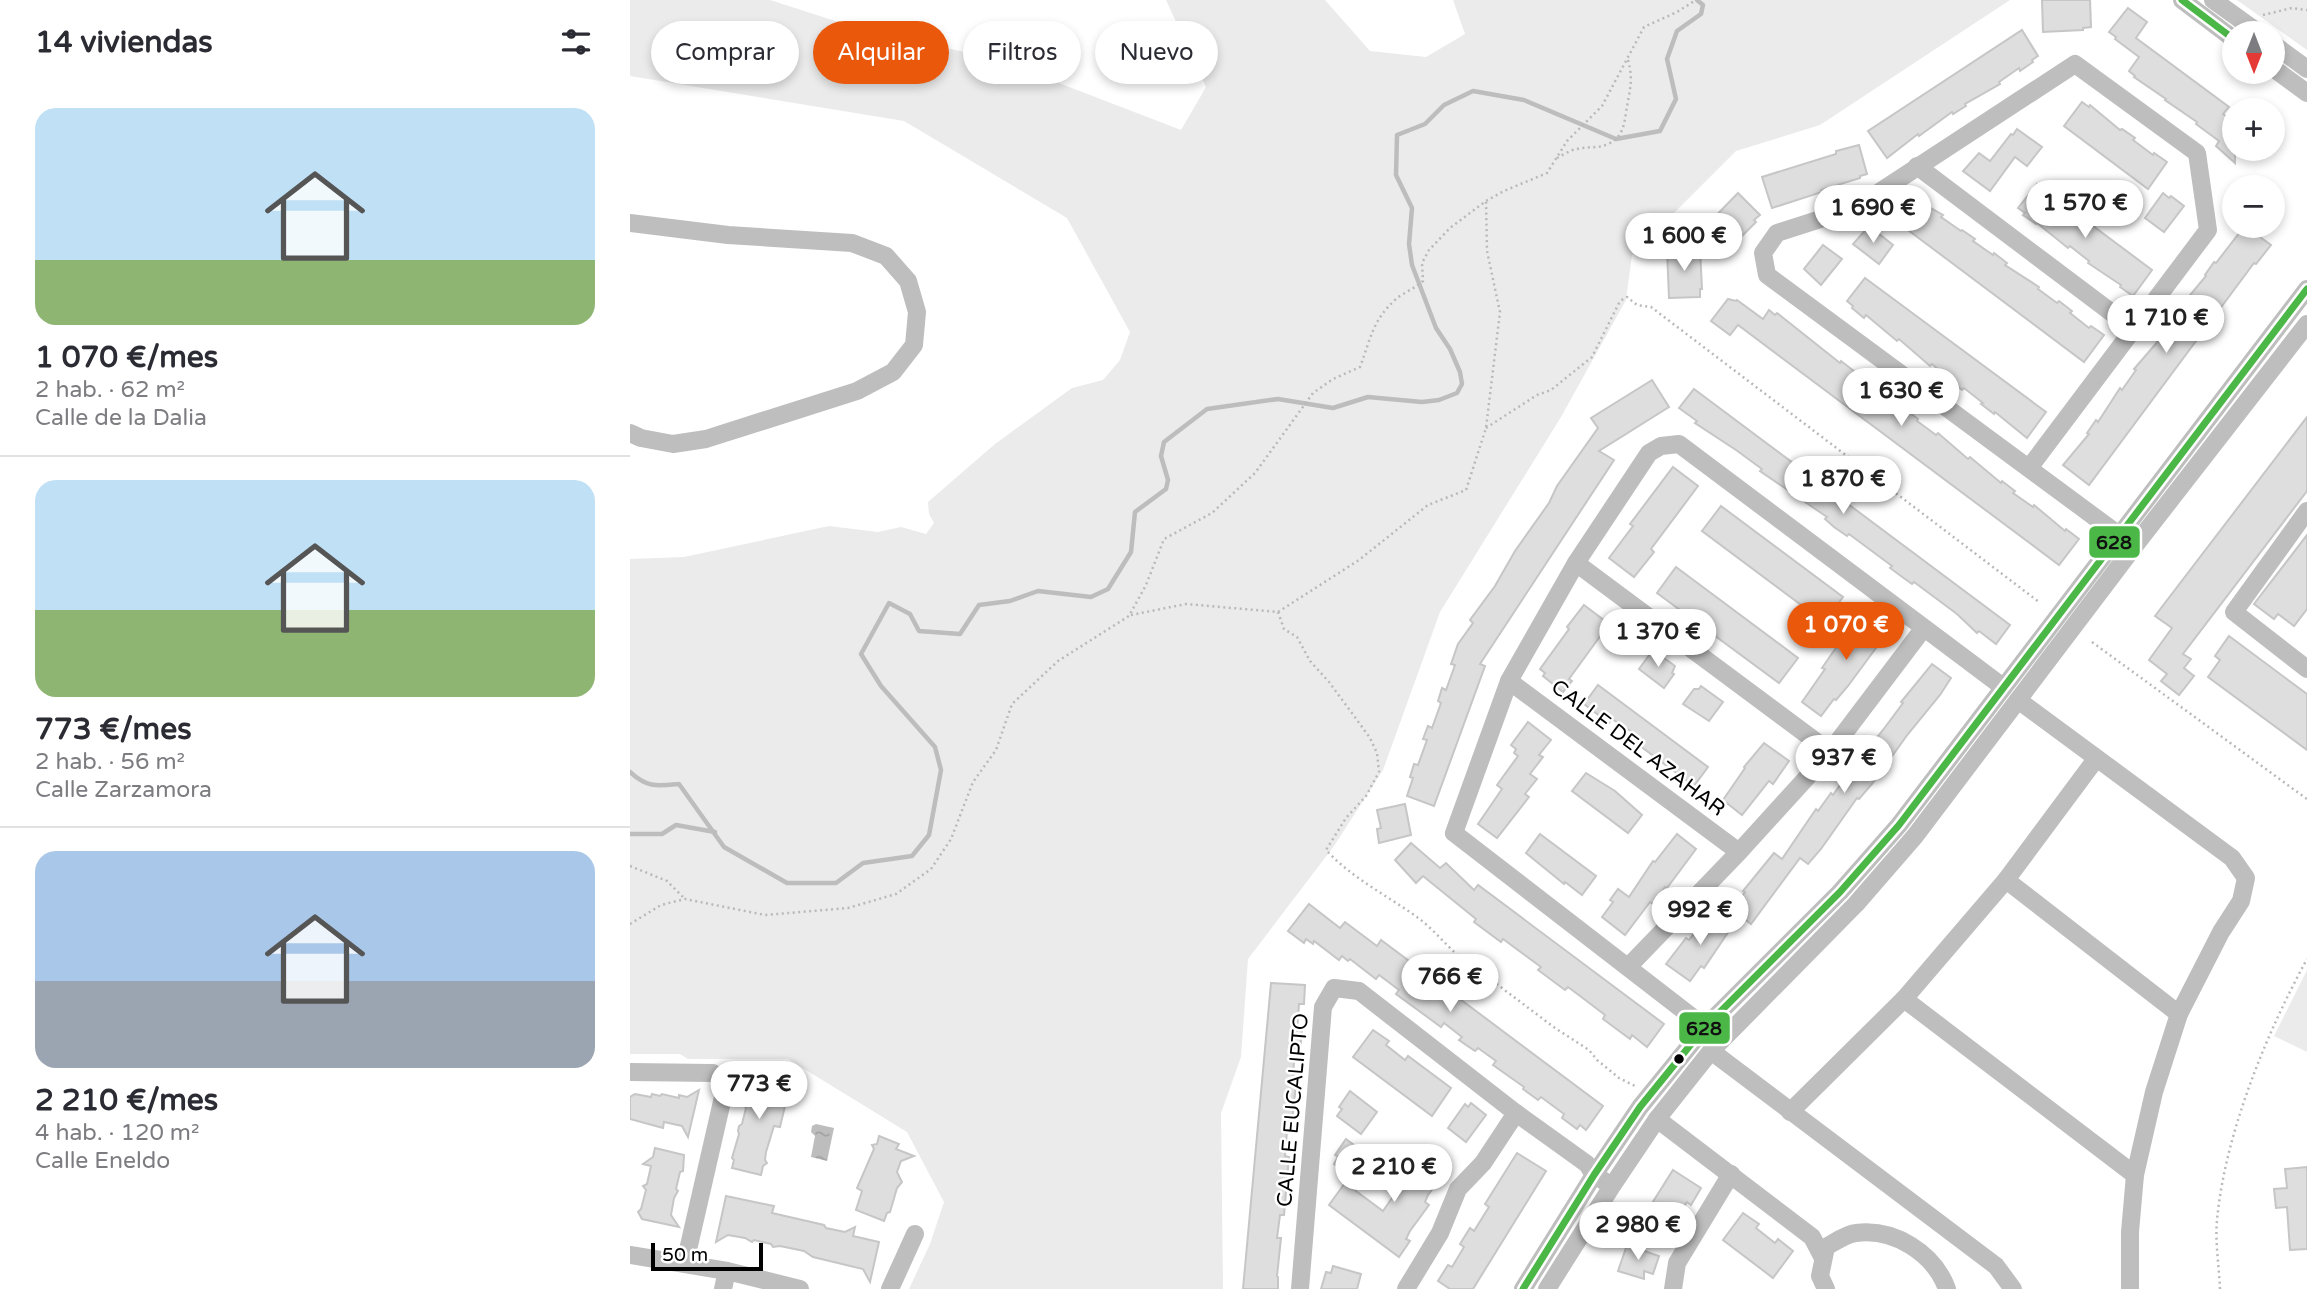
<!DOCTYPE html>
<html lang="es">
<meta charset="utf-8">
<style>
body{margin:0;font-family:"Varela Round",sans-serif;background:#f7f7f7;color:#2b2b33;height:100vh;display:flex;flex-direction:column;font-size:26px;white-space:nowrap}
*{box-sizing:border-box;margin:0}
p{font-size:23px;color:#7c7c81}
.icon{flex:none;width:38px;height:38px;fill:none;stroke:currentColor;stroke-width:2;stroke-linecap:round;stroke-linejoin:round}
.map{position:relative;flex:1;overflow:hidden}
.details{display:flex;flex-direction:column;background:#fff;width:630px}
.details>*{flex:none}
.guide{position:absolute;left:21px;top:21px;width:665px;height:63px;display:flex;gap:14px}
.needle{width:46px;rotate:180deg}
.controls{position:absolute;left:1592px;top:21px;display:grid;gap:14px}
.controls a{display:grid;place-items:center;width:63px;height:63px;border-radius:50%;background:#fff;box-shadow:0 4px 10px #0003;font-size:35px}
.scale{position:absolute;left:21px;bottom:18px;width:112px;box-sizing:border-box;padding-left:7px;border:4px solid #000;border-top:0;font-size:19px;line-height:24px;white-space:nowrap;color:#000;-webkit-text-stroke:5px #fff;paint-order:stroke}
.price{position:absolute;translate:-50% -60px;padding:0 16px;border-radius:24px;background:#fff;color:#222;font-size:23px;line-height:46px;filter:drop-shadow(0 2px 4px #0008)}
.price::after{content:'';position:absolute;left:50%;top:42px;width:21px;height:16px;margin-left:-10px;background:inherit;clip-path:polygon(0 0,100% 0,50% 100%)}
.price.active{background:#ea580c;color:#fff}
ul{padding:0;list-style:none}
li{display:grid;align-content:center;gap:14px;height:371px;padding:0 35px}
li+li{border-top:2px solid #e1e1e2}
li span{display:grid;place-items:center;height:217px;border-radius:21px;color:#555}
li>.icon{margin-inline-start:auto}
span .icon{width:126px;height:126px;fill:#fffc;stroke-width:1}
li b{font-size:30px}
h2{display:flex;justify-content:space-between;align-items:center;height:84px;padding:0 35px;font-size:30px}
.pill{padding:0 24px;border-radius:32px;background:#fff;box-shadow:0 4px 10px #0003;font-size:24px;line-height:63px}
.pill.active{background:#ea580c;color:#fff}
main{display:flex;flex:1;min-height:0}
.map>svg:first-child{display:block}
.green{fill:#ebebeb}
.water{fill:url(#water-ripples)}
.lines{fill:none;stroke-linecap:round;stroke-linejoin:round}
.stream{stroke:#bdbdbd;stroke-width:4.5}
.building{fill:#dedede;stroke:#c6c6c6;stroke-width:2}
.path{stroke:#b9b9b9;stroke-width:2.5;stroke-dasharray:2 3.5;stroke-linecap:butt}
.minor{stroke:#bebebe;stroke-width:18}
.bus-1-casing{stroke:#fff;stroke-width:12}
.bus-1{stroke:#4ab747;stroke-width:7}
.bus-dot{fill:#000;stroke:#fff;stroke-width:2.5}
.labels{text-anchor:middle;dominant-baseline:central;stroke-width:5;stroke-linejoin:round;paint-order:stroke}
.street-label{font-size:21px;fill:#000;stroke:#fff}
.line-badge{stroke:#fff;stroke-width:2.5}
.pale-badge-label{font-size:19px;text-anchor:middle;font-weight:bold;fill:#111}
</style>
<main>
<section class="details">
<h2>14 viviendas<svg class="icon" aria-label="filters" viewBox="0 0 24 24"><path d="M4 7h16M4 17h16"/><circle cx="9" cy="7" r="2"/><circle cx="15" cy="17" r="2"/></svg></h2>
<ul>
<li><span style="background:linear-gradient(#bfe0f5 70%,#8fb573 0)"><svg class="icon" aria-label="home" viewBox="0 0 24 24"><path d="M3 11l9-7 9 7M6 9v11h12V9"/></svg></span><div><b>1 070 €/mes</b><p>2 hab. · 62 m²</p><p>Calle de la Dalia</p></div></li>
<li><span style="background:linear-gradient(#bfe0f5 60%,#8fb573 0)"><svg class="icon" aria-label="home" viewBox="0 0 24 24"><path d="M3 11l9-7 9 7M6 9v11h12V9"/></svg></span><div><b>773 €/mes</b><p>2 hab. · 56 m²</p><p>Calle Zarzamora</p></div></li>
<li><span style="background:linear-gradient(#a9c7e8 60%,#9aa5b1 0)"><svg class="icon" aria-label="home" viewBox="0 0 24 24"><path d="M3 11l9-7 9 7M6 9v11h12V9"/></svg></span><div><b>2 210 €/mes</b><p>4 hab. · 120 m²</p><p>Calle Eneldo</p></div></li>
</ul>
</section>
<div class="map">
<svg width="1677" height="1289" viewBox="0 0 1677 1289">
<defs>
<pattern id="water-ripples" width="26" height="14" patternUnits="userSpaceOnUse" patternTransform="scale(1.75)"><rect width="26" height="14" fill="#bdbdbd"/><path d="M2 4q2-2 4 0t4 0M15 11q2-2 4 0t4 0" fill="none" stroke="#a1a1a1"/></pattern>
</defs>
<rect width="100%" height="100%" fill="#fff"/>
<g class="green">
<path d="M0 0H140L221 26 369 60 551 130 576 87 536 0H695L740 51 796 57 835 34 823 0H1380L1190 125 1106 151 1002 255 996 300 931 417 810 612 753 770 704 846 618 959 611 1057 591 1113 593 1289H279L300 1244 314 1202 277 1132 158 1059H58L50 1054H0V559L54 557 199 526 248 532 271 527 296 534 304 523 299 514 298 502 365 444 442 388 473 380 490 360 500 332 437 218 274 121 0 76Z"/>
<path d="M1607 0H1677V50Z"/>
<path d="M1677 970V1052L1644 1036Z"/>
</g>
<path class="water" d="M186 1124 204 1128 197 1161 181 1157 185 1136 181 1132 182 1126Z"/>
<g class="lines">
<g class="stream">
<path d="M0 772C17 788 27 786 49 784L94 847 157 883H206L233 863 282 856 299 835 311 770 305 747 251 686 231 654 259 603 280 614 289 631 330 634 349 605 380 601 408 591 461 597 478 589 501 552 505 512 536 489 538 480 531 456 534 442 577 409 648 399 703 408 738 397 792 402 809 400 827 393 832 384 830 372 820 349 806 328 782 265 779 244 782 208 766 175 767 135 795 124 814 105 843 91 894 100 986 139 1030 131 1046 99 1037 59 1047 31 1071 14 1073 5 1067 0"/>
<path d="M0 834H32L46 825 85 832"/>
</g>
</g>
<g class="building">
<path d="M1412 0H1460L1461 27 1453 28V30L1413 32Z"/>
<path d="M1498 8 1517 22 1506 38 1599 107 1593 114 1605 122V163L1586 146 1589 141 1566 124 1567 122 1535 100 1536 99 1504 77 1505 76 1499 71 1509 57 1485 39 1486 37 1479 32Z"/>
<path d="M1392 30 1408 56 1402 60 1403 62 1390 71 1389 68 1369 82 1370 84 1335 104 1336 106 1323 114 1322 112 1289 136 1288 134 1257 158 1238 131Z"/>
<path d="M1452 102 1459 107 1460 105 1490 130 1492 129 1505 138 1503 140 1523 155 1524 153 1537 162 1518 189 1434 126Z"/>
<path d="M1387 129 1412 147 1397 166 1385 157 1360 191 1333 171 1349 153 1360 161 1381 134 1383 135Z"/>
<path d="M1229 145 1237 174 1230 176V178L1191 190 1192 192 1142 208 1132 177 1206 154V151Z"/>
<path d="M1407 184 1522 270 1503 296 1490 287 1491 285 1458 263 1459 261 1440 246 1438 248 1407 223 1406 224 1393 215 1395 213 1388 208Z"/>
<path d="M1108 193 1130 215 1124 220 1126 222 1103 245 1102 243 1096 248 1075 227Z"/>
<path d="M1533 193 1539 198 1541 196 1554 206 1534 232 1515 218Z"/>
<path d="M1292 203 1313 215 1311 217 1331 231 1332 230 1345 239 1343 241 1363 255 1364 253 1377 263 1375 265 1409 287 1408 289 1427 303 1429 301 1442 311 1440 313 1459 328 1461 326 1474 335 1454 362 1274 227Z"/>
<path d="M1239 226 1263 245 1249 264 1223 244Z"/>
<path d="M1616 227 1641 245 1626 264 1624 263 1459 485 1433 465 1459 434 1457 433 1466 420 1468 422 1490 388 1492 390 1506 370 1504 369 1530 339 1528 337 1553 307 1551 306 1576 276 1575 275 1584 262 1586 263 1610 232 1612 233Z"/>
<path d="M1193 245 1212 259 1191 285 1174 269Z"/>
<path d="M1070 249 1072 289H1070V297L1039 298 1037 250Z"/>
<path d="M1235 278 1416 412 1397 438 1365 412 1364 414 1351 404 1353 403 1334 388 1332 390 1302 364 1300 366 1269 339 1267 341 1236 315 1234 318 1222 308 1223 306 1217 301Z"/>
<path d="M1098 299 1106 301 1107 300 1133 319 1139 310 1145 315 1147 313 1210 363 1211 361 1224 371 1222 373 1242 387 1243 385 1274 411 1275 409 1288 419 1287 421 1306 435 1308 433 1338 459 1340 457 1371 483 1372 481 1385 491 1383 493 1403 507 1404 505 1435 531 1436 529 1449 539 1429 565 1108 325 1100 335 1081 321Z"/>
<path d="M1022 380 1039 407 969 451 984 460 850 664 855 666 804 806 777 796 783 778 780 777 784 764 788 765 797 740 793 739 798 726 802 728 811 703 808 701 812 688 816 690 825 665 821 664 828 644 843 623 840 620 865 586 885 551 919 503 927 486 968 428 961 418Z"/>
<path d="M1064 389 1380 625 1366 644 1349 631 1347 633 1327 614 1284 582 1282 584 1275 579 1260 568 1262 566 1219 534 1217 536 1204 527 1195 519 1197 517 1130 471 1132 469 1106 450 1065 423 1067 421 1049 408Z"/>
<path d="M1677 417V491L1553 654 1561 659 1554 668 1564 676 1549 695 1531 681 1537 674 1519 660 1542 628 1525 616Z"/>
<path d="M1043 467 1068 486 1021 549 1024 552 1004 577 979 558 1003 526 1000 524Z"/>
<path d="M1091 506 1213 597 1194 622 1072 531Z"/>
<path d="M1677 535V609L1664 626 1648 614 1644 619 1624 604Z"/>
<path d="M1046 567 1168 658 1149 683 1027 593Z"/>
<path d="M954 605 979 624 939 679 942 681 933 692 913 676 915 673 910 669 939 629 937 627Z"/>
<path d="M1235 610 1260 629 1218 686 1206 700 1204 699 1191 716 1172 702 1195 669 1192 668 1203 652Z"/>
<path d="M1599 636 1677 694V750L1578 677 1590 660 1585 656Z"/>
<path d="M1023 650 1045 666 1042 673 1044 674 1034 688 1009 669Z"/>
<path d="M1302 664 1321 678 1310 695 1278 734 1242 784 1229 799 1227 798 1191 849 1178 864 1170 858 1121 924 1102 909 1115 892 1113 891 1144 853 1152 859 1186 809 1188 811 1201 793 1203 795 1238 745 1240 746 1253 730 1273 703 1271 702Z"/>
<path d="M968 685 1078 767 1064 786 998 737 1002 732 982 719 979 723 954 704Z"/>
<path d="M1071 686 1093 702 1079 721 1053 704 1064 689H1069Z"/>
<path d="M898 722 921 740 909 755 913 757 900 774 907 779 895 794 899 797 867 838 848 824 872 789 867 785 888 756 884 753 886 749 881 745Z"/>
<path d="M1134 743 1159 761 1143 784 1139 781 1112 815 1093 800 1115 768 1114 767Z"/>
<path d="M956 773 985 791 1012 815 998 833 942 791Z"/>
<path d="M775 804 781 835 749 843 747 829 751 828 747 810Z"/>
<path d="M910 834 966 876 952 895 935 882 934 884 896 853Z"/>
<path d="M1047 834 1066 849 1037 888 1035 887 1023 904 1020 902 995 935 972 917 983 902 980 900 988 889 999 897 1023 861 1025 862Z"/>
<path d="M781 843 810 868 816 863 844 890 848 885 1034 1024 1017 1047 1002 1035 1000 1039 973 1019 975 1015 954 999 938 987 935 990 908 970 911 967 873 939 871 942 844 922 846 919 793 876 786 883 765 860Z"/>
<path d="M679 904 710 928 715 922 747 946 751 940 973 1106 956 1130 950 1125 947 1129 932 1118 934 1114 911 1097 908 1100 893 1089 894 1087 863 1065 866 1061 848 1048 845 1051 829 1040 832 1037 814 1023 811 1027 766 994 769 990 749 975 746 979 720 959 718 961 712 956 709 960 684 941 683 944 676 939 674 943 658 931Z"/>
<path d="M1083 911 1103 925 1074 968 1071 966 1060 981 1036 964 1056 938 1059 940Z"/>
<path d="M641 983 675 985 674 1004H669L667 1030 672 1031 670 1050 665 1049 663 1075H667L661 1131H657L655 1156 659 1157 654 1215H650L647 1238H651L647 1276 648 1277V1289H613Z"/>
<path d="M743 1030 759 1041 756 1045 775 1060 778 1056 821 1088 802 1116 723 1057Z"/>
<path d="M113 1069 153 1078 151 1087 159 1089 150 1127 144 1126 136 1152 135 1160 137 1163 133 1166 131 1175 102 1168 104 1160 102 1158 109 1134 108 1131 109 1126 112 1124 116 1108 114 1105 121 1081Z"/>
<path d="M69 1090 58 1137 52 1126 34 1122 33 1128 0 1119V1097L5 1094 21 1097 22 1094 30 1096 32 1094 49 1098V1095L57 1097Z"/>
<path d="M720 1091 747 1112 731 1134 707 1116 712 1109 709 1107Z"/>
<path d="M841 1103 856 1115 836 1142 818 1128 835 1104 838 1107Z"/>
<path d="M249 1136 269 1144 266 1149 284 1156 271 1161 267 1172 272 1182 267 1188 260 1212 257 1213 254 1221 226 1210 232 1191 227 1188 244 1149 242 1145 247 1144Z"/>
<path d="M716 1139 743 1159 728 1181 704 1164 708 1157 705 1155Z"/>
<path d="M793 1146 820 1166 798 1195 795 1202 799 1205 780 1231 776 1239 780 1241 769 1257 699 1205 715 1183 753 1211 781 1170 777 1167Z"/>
<path d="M25 1148 54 1155 53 1171 50 1172 46 1189 48 1191 44 1198 41 1215 49 1227 12 1219 8 1212 11 1209 16 1190 13 1186 17 1184 21 1166 13 1164 23 1157Z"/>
<path d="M887 1153 916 1171 843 1289H820L808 1281 818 1265 822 1267 834 1247 830 1244 840 1228 844 1231 859 1207 855 1204Z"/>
<path d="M1677 1167V1249L1660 1250 1657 1207 1646 1208 1644 1189 1657 1188 1655 1169Z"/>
<path d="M1043 1170 1071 1188 1061 1205 1057 1202 1044 1223 1049 1225 1039 1242 1009 1224Z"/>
<path d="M96 1196 144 1206 142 1213 194 1225 196 1228 215 1232 225 1227 223 1236 249 1242 240 1282 233 1269 183 1257 174 1251 150 1246 143 1247 141 1244 124 1240 122 1242 115 1238 98 1235 86 1242Z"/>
<path d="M1113 1213 1129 1224 1126 1228 1145 1243 1148 1239 1163 1251 1143 1278 1093 1240Z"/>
<path d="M997 1245 1029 1256 1023 1274 1014 1271V1279L988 1271Z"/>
<path d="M703 1266 731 1274 727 1289H691L696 1272 701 1273Z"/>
</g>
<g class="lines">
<g class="path">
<path d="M1633 15 1662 8 1677 10"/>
<path d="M927 158C933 155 940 150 947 149 957 146 968 149 978 144 992 138 994 126 996 113 999 91 1004 82 998 60"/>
<path d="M856 428 907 395 921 390 962 357 990 301 997 297 1007 305 1021 307 1409 602"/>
<path d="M648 612 654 629 667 637 680 661 699 682 727 720 740 738 747 753 749 772 736 796 716 818 696 850C722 878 756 895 787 917 809 933 825 958 848 970L925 1028 959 1050 967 1060 989 1078 1007 1087"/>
<path d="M501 615 556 604 648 612 729 560 798 505 836 490 856 428 870 312 857 251 856 201"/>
<path d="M1462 642 1677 799"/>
<path d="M0 866 37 881 54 898"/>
<path d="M0 924 31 905 55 899 135 915 218 908 266 894 301 869 321 839 343 782 366 750 382 704 428 661 499 616 516 585 534 539 582 513 625 473 683 393 703 379 730 367C741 338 742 321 766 299 773 293 784 289 793 281L792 263 799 250 820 228 856 201 874 191 917 173 937 141 972 106 1014 27 1047 12 1066 0"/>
<path d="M1590 1289C1589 1266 1585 1242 1587 1220 1595 1134 1636 1034 1677 959"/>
</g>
<g class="minor">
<path d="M1552 0 1605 40"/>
<path d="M1583 0 1629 33"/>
<path d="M1643 44 1677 69"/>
<path d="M1643 68 1677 93"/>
<path d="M1287 166 1502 328"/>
<path d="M0 223 98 235 222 243 256 256 278 281 287 312 284 345 263 372 227 391 76 439 43 444 11 438 0 433"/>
<path d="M1399 468 1578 230 1567 153 1445 64 1225 208 1147 233 1133 253 1137 275 1489 535 1503 548"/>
<path d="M1677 511 1604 612 1677 669"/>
<path d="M946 563 1200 752"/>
<path d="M879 681 1109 852"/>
<path d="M1388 700 1602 858 1616 878 1611 901 1591 932 1549 1014 1524 1092 1505 1175 1500 1232V1289"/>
<path d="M1376 880 1549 1014"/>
<path d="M998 967 1109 852 1200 752 1293 629"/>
<path d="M1274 999 1505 1175"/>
<path d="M1075 1027 824 833 879 681 946 563 1019 453 1031 446 1049 444 1373 687"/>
<path d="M1081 1051 1366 1266 1383 1289"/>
<path d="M0 1072 83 1073 96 1084 55 1263"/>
<path d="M1160 1112 1274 999 1376 880 1466 759"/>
<path d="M1027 1119 1182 1237 1193 1258"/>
<path d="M0 1255 97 1271 170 1289"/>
<path d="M93 1289 97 1271"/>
<path d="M260 1289 285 1234"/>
<path d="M670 1289 693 1007 704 988 729 991 886 1113 957 1164 964 1175 974 1181"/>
<path d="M776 1289 810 1233 828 1189 853 1163 886 1113"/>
<path d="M893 1289 964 1175 1010 1107 1075 1027 1210 892 1269 825 1677 289"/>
<path d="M917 1289 982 1186 1027 1119 1081 1051 1226 904 1285 836 1503 548 1677 324"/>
<path d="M1043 1289 1047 1263 1101 1174"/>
<path d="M1196 1289 1190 1276 1196 1247C1205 1242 1216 1234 1226 1233 1264 1228 1304 1253 1317 1289"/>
</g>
<defs>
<g id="bus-1">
<path d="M1552 0 1605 40"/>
<path d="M893 1289 964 1175 1010 1107 1075 1027 1210 892 1269 825 1677 289"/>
</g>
</defs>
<use href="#bus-1" class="bus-1-casing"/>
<use href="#bus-1" class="bus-1"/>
</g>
<circle class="bus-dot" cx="1049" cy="1059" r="6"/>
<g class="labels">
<g class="street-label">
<text transform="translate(1008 748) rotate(37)">CALLE DEL AZAHAR</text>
<text transform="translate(663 1110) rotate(-85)">CALLE EUCALIPTO</text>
</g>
</g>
<g class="line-badge">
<rect x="1458" y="525" width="53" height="34" rx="7" fill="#4ab747"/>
<rect x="1048" y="1011" width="53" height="34" rx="7" fill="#4ab747"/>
</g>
<g class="pale-badge-label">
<text x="1484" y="549">628</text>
<text x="1074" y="1035">628</text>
</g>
</svg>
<div class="controls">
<a><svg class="needle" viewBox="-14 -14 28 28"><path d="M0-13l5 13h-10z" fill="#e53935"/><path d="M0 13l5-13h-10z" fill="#7c7c81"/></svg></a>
<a>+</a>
<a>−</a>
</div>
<div class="scale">50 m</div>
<b class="price" style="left:1455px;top:240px">1 570 €</b>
<b class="price" style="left:1243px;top:245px">1 690 €</b>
<b class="price" style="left:1054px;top:273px">1 600 €</b>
<b class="price" style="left:1536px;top:355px">1 710 €</b>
<b class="price" style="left:1271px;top:428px">1 630 €</b>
<b class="price" style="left:1213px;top:516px">1 870 €</b>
<b class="price active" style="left:1216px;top:662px">1 070 €</b>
<b class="price" style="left:1028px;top:669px">1 370 €</b>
<b class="price" style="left:1214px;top:795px">937 €</b>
<b class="price" style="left:1070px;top:947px">992 €</b>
<b class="price" style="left:820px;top:1014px">766 €</b>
<b class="price" style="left:129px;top:1121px">773 €</b>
<b class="price" style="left:764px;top:1204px">2 210 €</b>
<b class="price" style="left:1008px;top:1262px">2 980 €</b>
<div class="guide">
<a class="pill">Comprar</a>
<a class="pill active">Alquilar</a>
<a class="pill">Filtros</a>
<a class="pill">Nuevo</a>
</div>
</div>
</main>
